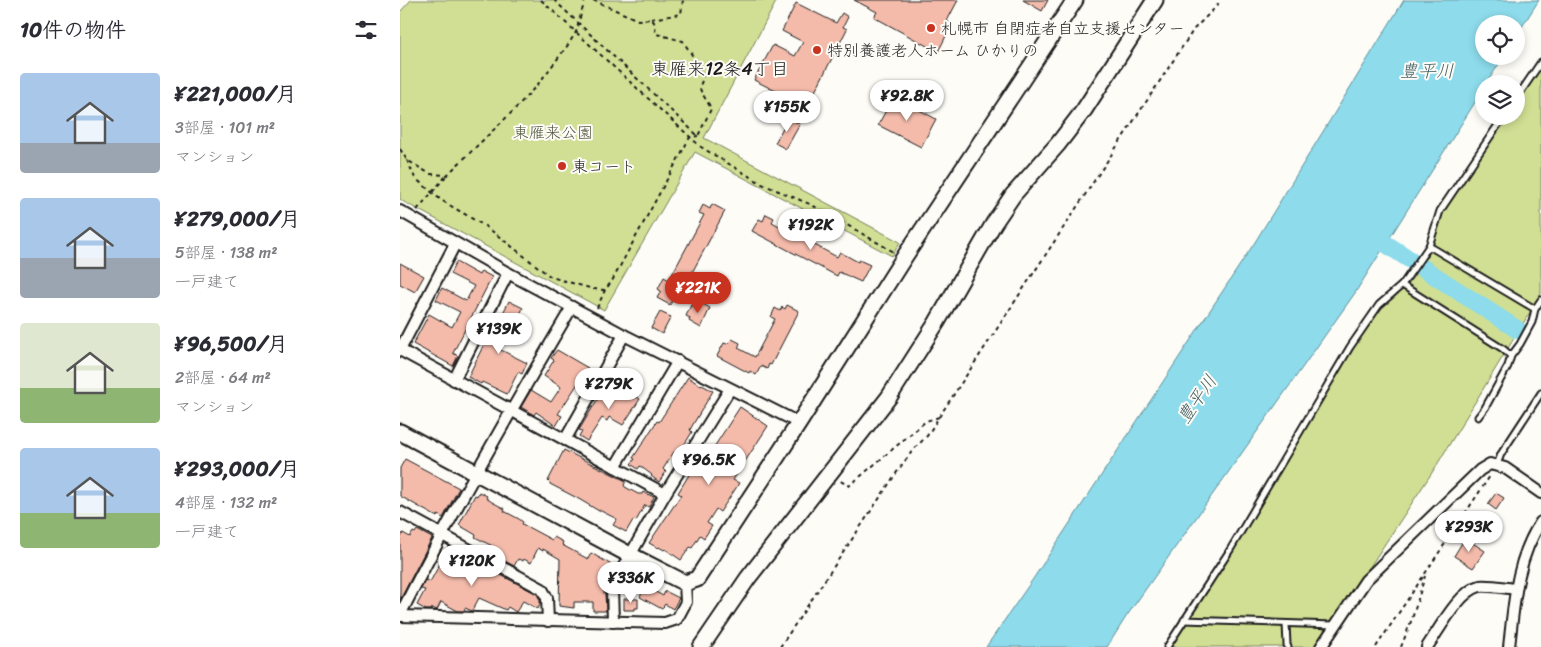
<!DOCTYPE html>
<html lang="ja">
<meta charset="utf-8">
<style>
body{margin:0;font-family:Sriracha,"Klee One",sans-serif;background:#f2f2f3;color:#2b2b33;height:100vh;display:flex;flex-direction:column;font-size:19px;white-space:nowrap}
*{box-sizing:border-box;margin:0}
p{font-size:16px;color:#7c7c81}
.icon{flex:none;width:28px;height:28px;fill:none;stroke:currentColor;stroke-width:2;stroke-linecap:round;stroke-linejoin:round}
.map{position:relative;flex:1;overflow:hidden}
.details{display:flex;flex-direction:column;background:#fff;width:400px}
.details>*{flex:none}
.buttons{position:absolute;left:1075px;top:15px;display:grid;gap:10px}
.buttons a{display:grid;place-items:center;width:50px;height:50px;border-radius:50%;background:#fff;box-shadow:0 2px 8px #0003;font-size:25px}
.price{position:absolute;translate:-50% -42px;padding:0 11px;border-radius:18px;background:#fff;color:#222;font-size:16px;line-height:32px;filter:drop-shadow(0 1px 2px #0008)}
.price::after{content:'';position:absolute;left:50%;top:30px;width:15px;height:11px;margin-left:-8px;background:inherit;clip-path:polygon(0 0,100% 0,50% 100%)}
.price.active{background:#c8321e;color:#fff}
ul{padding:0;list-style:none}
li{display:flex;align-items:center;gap:15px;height:125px;padding:0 20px}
li span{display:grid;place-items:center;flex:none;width:140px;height:100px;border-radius:5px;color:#555}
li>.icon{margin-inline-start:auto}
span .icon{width:60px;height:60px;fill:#fffc;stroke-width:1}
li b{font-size:21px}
h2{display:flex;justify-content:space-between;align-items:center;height:60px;padding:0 20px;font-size:21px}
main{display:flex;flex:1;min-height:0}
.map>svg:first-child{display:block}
.green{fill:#d0df93;stroke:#767e58}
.water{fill:#8ddbeb;stroke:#608f98}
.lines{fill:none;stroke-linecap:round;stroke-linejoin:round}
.river{stroke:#8ddbeb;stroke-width:18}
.building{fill:#f4bbab;stroke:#1c1c1c}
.lane-casing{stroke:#1c1c1c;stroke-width:9}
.street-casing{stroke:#1c1c1c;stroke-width:14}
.secondary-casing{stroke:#1c1c1c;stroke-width:19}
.path{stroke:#1c1c1c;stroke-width:2;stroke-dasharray:4 4;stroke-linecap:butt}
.lane{stroke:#fdfcf7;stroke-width:5}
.street{stroke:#fdfcf7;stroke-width:10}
.secondary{stroke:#fdfcf7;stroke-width:15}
.poi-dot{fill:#c8321e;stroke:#fdfcf7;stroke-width:2}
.labels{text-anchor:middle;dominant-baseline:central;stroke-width:4;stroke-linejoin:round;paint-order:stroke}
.poi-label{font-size:16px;fill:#1c1c1c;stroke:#fdfcf7;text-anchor:start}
.park-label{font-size:16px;fill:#525640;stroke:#fdfcf7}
.neighbourhood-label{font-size:18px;fill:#1c1c1c;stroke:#fdfcf7}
.water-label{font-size:18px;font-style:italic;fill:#445f64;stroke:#fdfcf7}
</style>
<main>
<section class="details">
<h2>10件の物件<svg class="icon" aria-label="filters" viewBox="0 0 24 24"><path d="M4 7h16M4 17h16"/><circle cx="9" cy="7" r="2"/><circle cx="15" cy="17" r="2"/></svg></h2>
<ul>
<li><span style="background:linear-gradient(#a9c7e8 70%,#9aa5b1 0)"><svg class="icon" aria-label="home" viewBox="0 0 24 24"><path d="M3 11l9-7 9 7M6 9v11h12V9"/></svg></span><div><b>¥221,000/月</b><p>3部屋 · 101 m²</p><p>マンション</p></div></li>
<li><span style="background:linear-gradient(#a9c7e8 60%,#9aa5b1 0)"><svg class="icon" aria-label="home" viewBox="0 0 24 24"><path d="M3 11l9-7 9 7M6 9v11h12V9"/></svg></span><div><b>¥279,000/月</b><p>5部屋 · 138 m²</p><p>一戸建て</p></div></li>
<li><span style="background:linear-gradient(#dfe7d0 65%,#8fb573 0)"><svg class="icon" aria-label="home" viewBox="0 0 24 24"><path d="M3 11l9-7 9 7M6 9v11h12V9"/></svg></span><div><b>¥96,500/月</b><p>2部屋 · 64 m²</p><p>マンション</p></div></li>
<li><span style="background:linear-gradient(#a9c7e8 65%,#8fb573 0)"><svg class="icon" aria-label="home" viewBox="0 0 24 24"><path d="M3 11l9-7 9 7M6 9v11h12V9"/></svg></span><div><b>¥293,000/月</b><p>4部屋 · 132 m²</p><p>一戸建て</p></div></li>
</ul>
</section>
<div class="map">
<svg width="1141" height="647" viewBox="0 0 1141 647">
<rect width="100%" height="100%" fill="#fdfcf7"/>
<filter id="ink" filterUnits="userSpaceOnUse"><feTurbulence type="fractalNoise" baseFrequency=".02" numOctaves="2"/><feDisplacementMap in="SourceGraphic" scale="10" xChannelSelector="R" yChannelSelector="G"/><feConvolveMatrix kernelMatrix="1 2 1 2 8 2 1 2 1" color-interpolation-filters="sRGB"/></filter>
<g filter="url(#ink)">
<g class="green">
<path d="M11 0H377L304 138 500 242 492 256 295 152 204 310 4 202 0 199V12Z"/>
<path d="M1141 67V294L1035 468 917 647H770L832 552 913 413 954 347 980 308 1009 283 1031 251 1043 213 1108 116H1116V104Z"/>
</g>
<path class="water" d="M1004 0H1139L1116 36V24H1084V56H1104L1086 84H1084V88L955 293 726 617 707 647H586L633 579 855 242Z"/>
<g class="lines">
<path class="river" d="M964 234 986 244 1118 330"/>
</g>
<g class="building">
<path d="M454 0H558L547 21 552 24 538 52 474 17 477 12Z"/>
<path d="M623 0H648L642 11Z"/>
<path d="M396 3 436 23 442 13 448 17 443 27 447 29 407 107 354 80 373 45 395 56 403 42 382 31Z"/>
<path d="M494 96 536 119 521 147 478 125Z"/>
<path d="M388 118 400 124 386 149 375 143Z"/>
<path d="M312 204 325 211 280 295 276 293 270 305 257 298 261 291 258 289 264 277 269 280 304 215 299 213 303 205 310 209Z"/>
<path d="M366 214 374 218 372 222 437 257 440 252 458 262 459 260 470 265 461 282 439 272 437 276 352 231 359 219 363 221Z"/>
<path d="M56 262 79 275 81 271 92 277 53 353 58 356 53 366 13 344 29 314 52 327 60 312 36 300 42 288 66 301 74 286 50 274Z"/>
<path d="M0 263 24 276 15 292 0 284Z"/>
<path d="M296 300 310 308 301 328 289 321 290 318 286 316 291 305 293 306Z"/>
<path d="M109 301 123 308 111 332 108 331 99 349 127 363 122 374 118 372 107 394 82 382 81 384 68 377 89 334 92 335Z"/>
<path d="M387 305 399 311 371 365 369 364 367 369 361 366 356 375 350 371 349 373 317 356 324 343 327 344 332 339 340 343 338 348 355 357 375 319 371 317 375 308 380 311 382 307 385 309Z"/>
<path d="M260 312 271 317 262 334 251 328Z"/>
<path d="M157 350 188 368 158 414 162 416 156 426 136 412 134 415 121 407 131 390 151 402 161 387 144 376 154 360 151 358Z"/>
<path d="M288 377 301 386 302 385 313 391 292 426 290 430 292 432 283 447 281 446 276 453 274 452 263 469 266 472 259 482 251 476 252 475 240 466 238 469 231 464 235 459 233 458 257 421 259 422Z"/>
<path d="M206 387 226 390 240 399 223 425 209 417 207 421 202 418 187 441 179 436 182 431 179 430 199 397 204 400Z"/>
<path d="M340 407 368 426 333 480 339 483 336 488 320 512 316 509 307 523 312 526 304 538 300 535 292 548 290 547 281 560 265 549 264 550 259 547 258 548 249 543 281 495 278 493 299 458 305 461Z"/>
<path d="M164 450 226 481 224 485 225 487 238 494H242L243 492 254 497 249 507 245 505 236 521 233 520 226 532 213 525 217 519 199 510V511L177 498 150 484V483L148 481Z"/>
<path d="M5 459 59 488 43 518 38 515 37 517 0 496V468Z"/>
<path d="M79 492 87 496 86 498 92 502 105 509 104 511 119 519 123 522 122 524 152 540 154 537 163 542 162 545 188 559 191 553 215 567 211 576 204 572V594H205L206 611H193V602H174V608L159 606 160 559 143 549V551L138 548 131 563 124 559 123 561 118 559 114 566 92 554 96 548 75 537 76 535 59 525 75 495 77 496Z"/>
<path d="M1096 493 1104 498 1096 510 1088 504Z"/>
<path d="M17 530 32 538 0 600V539L3 533 10 537 13 532 15 533Z"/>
<path d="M1065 538 1085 551 1073 568 1054 556Z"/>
<path d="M49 546 55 550 54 552 71 561 70 564 93 576 95 572 137 594 140 600V604L138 609 123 601 116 612 108 607 106 610 79 598 72 611 65 608 64 611H58L41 602 37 610 32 608 31 610H26L17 605 25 590 21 589 26 580 30 582 43 558 41 557 46 548 47 549Z"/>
<path d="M245 586 263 596 265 591 279 598 273 609 265 604 262 609 240 597Z"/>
<path d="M224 599H238V608H235V610H224Z"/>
</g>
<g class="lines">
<defs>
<g id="lane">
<path d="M1116 99 1141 62"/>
<path d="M1029 246 1040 211 1104 116"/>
<path d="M1135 309 1141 300"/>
<path d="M1078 417 1085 408 1108 366 1111 356 1120 344 1132 322 1135 309 1029 246 1002 285 1103 349 1111 356"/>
<path d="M1097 465 1101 454 1141 393"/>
<path d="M784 620 935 625"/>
<path d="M886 624 887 645 888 647"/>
<path d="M767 647 830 550 950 347 979 305 1002 285"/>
</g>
<g id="street">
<path d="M0 211 108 273 224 335 399 423"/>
<path d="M0 350 265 494"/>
<path d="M0 350 55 244"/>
<path d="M54 380 108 273"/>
<path d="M165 440 224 335"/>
<path d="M215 467 278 361"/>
<path d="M0 512 142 589 147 598 148 621"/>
<path d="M0 615C53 510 112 408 172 307"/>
<path d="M0 616 265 623 277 619 286 602 285 583"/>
<path d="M213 622 212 587 265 494 330 389"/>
<path d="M921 647 966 580 1080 470 1090 464 1105 468 1141 493"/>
<path d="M1027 647C1039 630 1059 591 1080 586 1088 585 1107 588 1116 589"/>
<path d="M1109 647C1114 604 1116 559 1141 522"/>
</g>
<g id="secondary">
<path d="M0 432 230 555 285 583 297 579 399 423 505 256 675 0"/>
<path d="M301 647 348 578 489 397 537 322 594 223 613 195 658 144 684 110 755 0"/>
</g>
</defs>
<use href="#lane" class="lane-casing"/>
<use href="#street" class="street-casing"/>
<use href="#secondary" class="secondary-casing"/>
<g class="path">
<path d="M141 0 301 147 362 184 412 205 494 252"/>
<path d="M154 0 298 136"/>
<path d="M193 0 238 20 251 19 254 22 256 34 283 41C289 51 297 61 302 72 305 79 300 82 300 88 300 92 309 103 311 109L298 136"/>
<path d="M251 19 281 14 283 0"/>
<path d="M0 149 7 160 30 174 47 175 113 111 139 83 168 45 176 32 185 0"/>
<path d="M7 160 15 178 41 200 88 228 151 277 193 289 205 290 212 281 290 137 298 136"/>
<path d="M17 210 46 176"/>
<path d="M197 308 205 290"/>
<path d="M539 417 794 29 817 6 820 0"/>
<path d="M380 647 499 469 513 450 527 436 539 417 526 421 449 486 439 480"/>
<path d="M976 647 1090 476"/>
<path d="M1001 647 1012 619 1025 576"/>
</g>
<use href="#lane" class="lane"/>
<use href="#street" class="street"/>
<use href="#secondary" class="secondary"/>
</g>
</g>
<g class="poi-dot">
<circle cx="531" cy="28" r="5"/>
<circle cx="417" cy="50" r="5"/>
<circle cx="162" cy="166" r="5"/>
</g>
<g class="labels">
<g class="poi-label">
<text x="541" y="28">札幌市 自閉症者自立支援センター</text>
<text x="427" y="50">特別養護老人ホーム ひかりの</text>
<text x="172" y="166">東コート</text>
</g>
<g class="park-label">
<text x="153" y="132">東雁来公園</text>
</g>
<g class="neighbourhood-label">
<text x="320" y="69">東雁来12条4丁目</text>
</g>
<g class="water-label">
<text x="1027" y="71">豊平川</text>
<text transform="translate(797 399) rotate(-55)">豊平川</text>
</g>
</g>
</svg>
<div class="buttons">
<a><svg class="icon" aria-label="locate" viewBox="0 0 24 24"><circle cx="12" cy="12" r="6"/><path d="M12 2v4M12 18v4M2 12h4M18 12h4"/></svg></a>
<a><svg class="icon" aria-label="layers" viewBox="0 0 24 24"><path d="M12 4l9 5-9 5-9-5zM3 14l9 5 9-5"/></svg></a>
</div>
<b class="price" style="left:507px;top:122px">¥92.8K</b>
<b class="price" style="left:387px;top:133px">¥155K</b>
<b class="price" style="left:411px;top:251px">¥192K</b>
<b class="price active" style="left:298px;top:314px">¥221K</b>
<b class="price" style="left:99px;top:355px">¥139K</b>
<b class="price" style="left:209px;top:410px">¥279K</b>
<b class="price" style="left:309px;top:486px">¥96.5K</b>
<b class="price" style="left:1069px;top:553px">¥293K</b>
<b class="price" style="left:72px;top:587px">¥120K</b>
<b class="price" style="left:231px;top:604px">¥336K</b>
</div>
</main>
